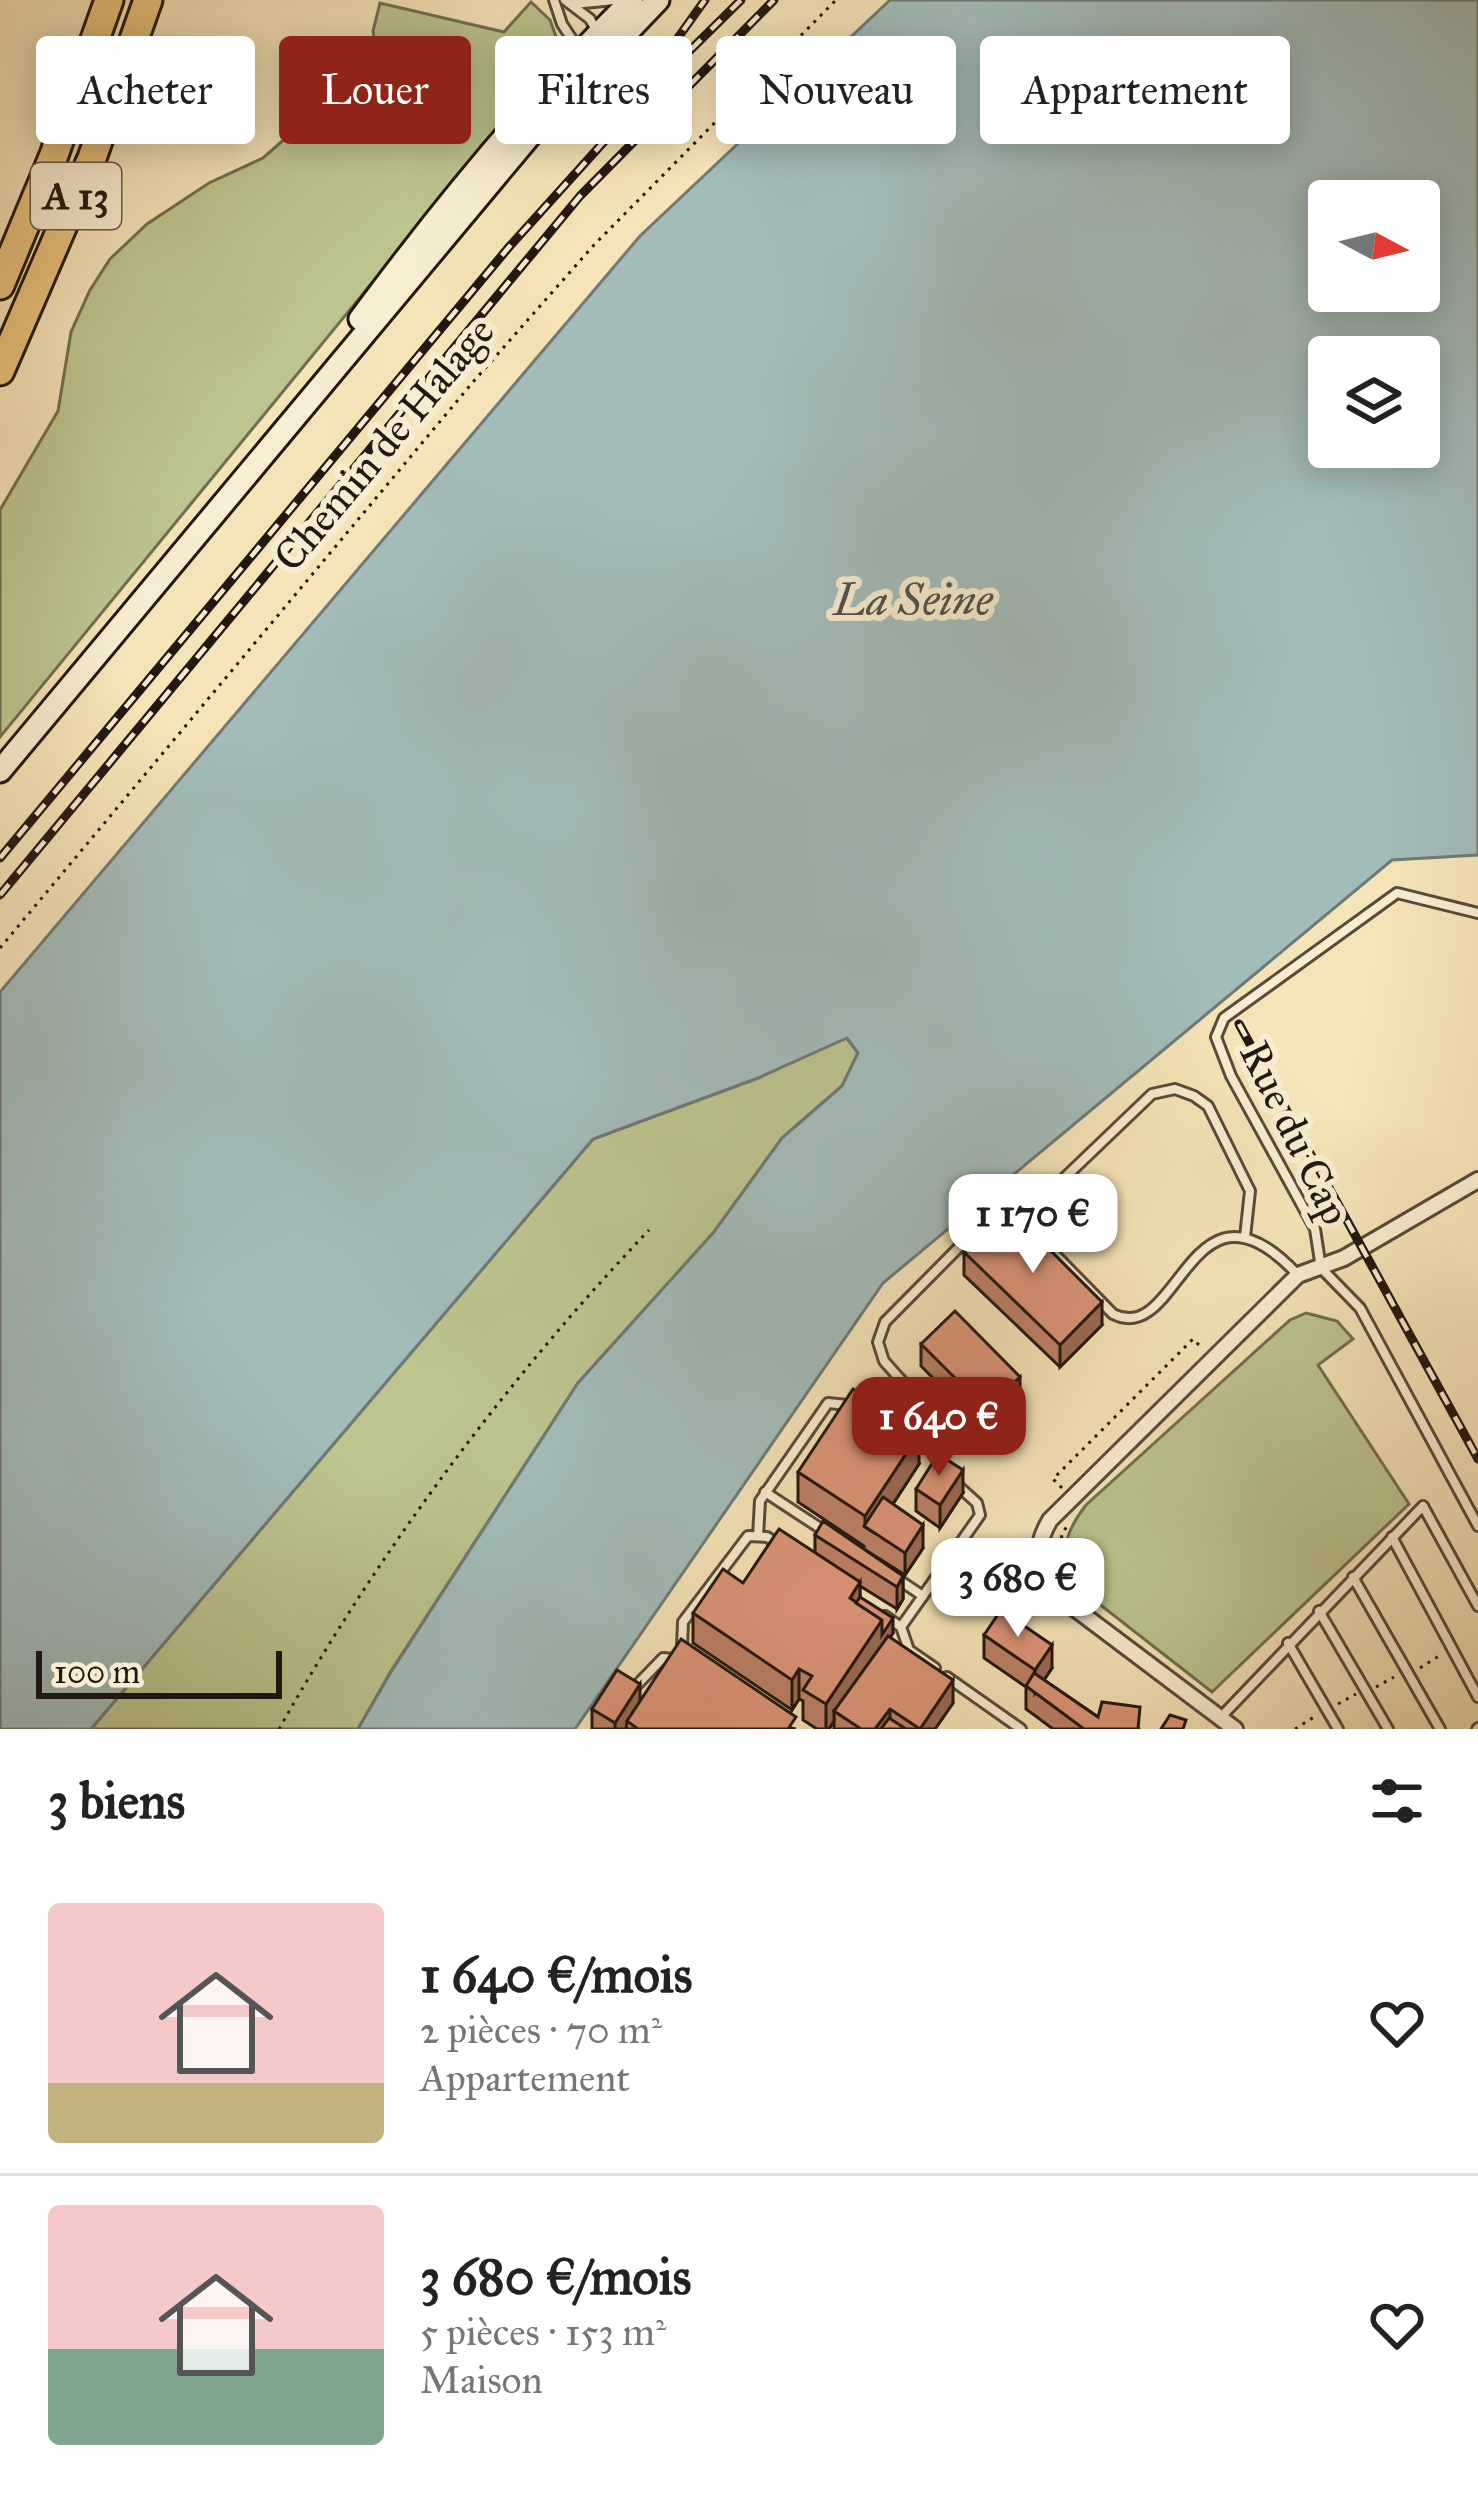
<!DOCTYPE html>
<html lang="fr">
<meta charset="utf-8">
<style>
body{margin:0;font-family:"IM FELL Great Primer",serif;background:#f6f6f6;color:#222;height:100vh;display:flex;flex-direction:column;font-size:45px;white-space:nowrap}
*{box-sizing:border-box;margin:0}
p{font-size:39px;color:#767676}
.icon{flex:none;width:66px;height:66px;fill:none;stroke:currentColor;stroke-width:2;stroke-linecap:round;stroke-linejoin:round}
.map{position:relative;height:1729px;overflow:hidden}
.details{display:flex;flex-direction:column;background:#fff;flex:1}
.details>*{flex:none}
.guide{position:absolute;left:36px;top:36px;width:1407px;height:108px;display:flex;gap:24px}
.needle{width:78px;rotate:97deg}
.controls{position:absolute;left:1308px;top:180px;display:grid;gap:24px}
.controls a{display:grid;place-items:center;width:132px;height:132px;border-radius:12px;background:#fff;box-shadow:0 6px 30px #0003;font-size:60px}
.scale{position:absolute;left:36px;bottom:30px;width:246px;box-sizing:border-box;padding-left:12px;border:6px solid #231711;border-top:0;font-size:33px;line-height:42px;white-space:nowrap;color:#231711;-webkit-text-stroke:9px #f8edd0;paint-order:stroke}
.price{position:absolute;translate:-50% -102px;padding:0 27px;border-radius:24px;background:#fff;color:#222;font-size:39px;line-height:78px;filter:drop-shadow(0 3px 6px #0008)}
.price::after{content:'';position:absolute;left:50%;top:72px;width:36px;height:27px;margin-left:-18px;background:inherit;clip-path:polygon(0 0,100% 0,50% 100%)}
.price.selected{background:#8f2418;color:#fff}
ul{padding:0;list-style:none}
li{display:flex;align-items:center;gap:36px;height:300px;padding:0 48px}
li+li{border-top:3px solid #e0e0e0}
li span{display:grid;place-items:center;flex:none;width:336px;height:240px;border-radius:12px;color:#555}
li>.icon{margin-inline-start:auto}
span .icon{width:144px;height:144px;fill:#fffc;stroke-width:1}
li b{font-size:51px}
h2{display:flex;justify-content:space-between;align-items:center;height:144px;padding:0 48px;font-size:51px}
.tag{padding:0 42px;border-radius:12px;background:#fff;box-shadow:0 6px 30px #0003;font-size:42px;line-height:108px}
.tag.selected{background:#8f2418;color:#fff}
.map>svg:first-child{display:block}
.green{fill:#bdc48e;stroke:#706e50;stroke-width:3}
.water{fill:#a2bcba;stroke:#6f7a76;stroke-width:3;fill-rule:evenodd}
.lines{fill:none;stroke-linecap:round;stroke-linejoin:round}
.lane-casing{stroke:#584a3a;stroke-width:14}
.street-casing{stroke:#584a3a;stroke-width:20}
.secondary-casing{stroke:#231711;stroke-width:27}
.highway-casing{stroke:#231711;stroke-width:33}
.path{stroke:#231711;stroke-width:3;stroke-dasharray:3 6;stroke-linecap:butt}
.lane{stroke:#f8edd0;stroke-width:8}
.street{stroke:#f8edd0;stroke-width:14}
.secondary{stroke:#f8edd0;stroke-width:21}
.highway{stroke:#eac27c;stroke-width:27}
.rail-casing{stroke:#231711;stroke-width:9}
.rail{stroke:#f8edd0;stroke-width:4.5;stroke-dasharray:14;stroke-linecap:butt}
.wall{fill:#bc7f65;stroke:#231711;stroke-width:3}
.shaded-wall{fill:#996853;stroke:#231711;stroke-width:3}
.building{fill:#db9476;stroke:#231711;stroke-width:3}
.labels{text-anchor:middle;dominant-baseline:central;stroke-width:12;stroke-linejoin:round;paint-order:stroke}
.shield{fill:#f8edd0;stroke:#63574a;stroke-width:3}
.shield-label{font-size:39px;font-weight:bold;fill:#231711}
.street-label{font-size:42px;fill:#231711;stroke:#f8edd0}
.water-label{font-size:45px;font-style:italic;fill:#4f514c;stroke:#f8edd0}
</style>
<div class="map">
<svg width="1478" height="1729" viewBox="0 0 1478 1729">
<rect width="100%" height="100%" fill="#f5e4b7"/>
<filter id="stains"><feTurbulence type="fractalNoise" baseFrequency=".00167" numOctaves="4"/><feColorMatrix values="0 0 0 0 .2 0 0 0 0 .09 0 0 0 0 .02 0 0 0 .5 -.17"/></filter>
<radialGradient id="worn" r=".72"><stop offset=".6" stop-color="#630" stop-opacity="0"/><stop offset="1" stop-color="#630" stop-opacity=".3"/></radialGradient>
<g class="green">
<path d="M531 2 550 20 558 42 547 69 0 737V510L58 411 71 332 90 290 110 259 147 224 209 183 263 158 367 67 376 51 373 31 380 3 504 32Z"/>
<path d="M846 1037 858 1053 842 1086 782 1138 714 1232 578 1383 391 1671 358 1729H91L593 1139 758 1078Z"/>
<path d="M1306 1313 1337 1321 1353 1339 1318 1365 1409 1504 1212 1692 1071 1582C1056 1555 1068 1528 1086 1505L1290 1320Z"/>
</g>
<path class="water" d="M890 0H1478V855L1392 860 883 1283 575 1729H358L391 1672 578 1383 714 1232 782 1138 842 1086 858 1053 847 1038 758 1078 593 1139 91 1729H0V992L640 236ZM1329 201H1419V291H1329ZM1329 357H1419V447H1329Z"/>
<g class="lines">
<defs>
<g id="lane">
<path d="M554 0 562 24 579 50"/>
<path d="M565 0 590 19 597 32"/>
<path d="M574 4 614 0"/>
<path d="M1478 913 1397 893 1224 1018 1216 1037 1231 1076 1315 1229 1321 1268 1360 1308 1478 1526"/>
<path d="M1245 1237 1250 1191 1208 1106 1194 1096 1175 1089 1152 1094 1033 1208 1031 1230 1113 1314C1180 1348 1190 1160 1297 1274"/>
<path d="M959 1445 884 1361 878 1342 885 1322 979 1227 1006 1209 1033 1208"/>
<path d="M765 1492 826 1532"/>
<path d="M758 1536 760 1501 828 1403 848 1405"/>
<path d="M1392 1537 1478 1697"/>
<path d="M1353 1577 1440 1729"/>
<path d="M899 1580 923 1596"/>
<path d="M1319 1611 1388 1729"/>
<path d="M885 1616 901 1627 909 1650 935 1668"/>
<path d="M901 1627 980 1515 977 1503 956 1484"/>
<path d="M1288 1643 1338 1729"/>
<path d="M682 1647 683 1622 748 1536 767 1537 778 1544"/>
<path d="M947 1677 1021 1729"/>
<path d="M635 1687 663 1658 673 1659"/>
<path d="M1221 1717 1423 1506 1478 1606"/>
<path d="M1477 1729 1478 1728"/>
</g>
<path id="street" d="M1235 1729 1053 1592C1038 1562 1033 1549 1050 1520L1298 1275 1344 1258 1478 1180"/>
<g id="secondary">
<path d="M360 319C443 207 532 98 632 0"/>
<path d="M0 771 537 127 658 0"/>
</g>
<g id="highway">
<path d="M0 285 54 155 109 0"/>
<path d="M0 371 92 158 148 0"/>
</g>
</defs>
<use href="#lane" class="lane-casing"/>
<use href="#street" class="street-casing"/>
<use href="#secondary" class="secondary-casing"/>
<use href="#highway" class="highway-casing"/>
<g class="path">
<path d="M0 948 473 382 593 246 836 0"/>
<path d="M1062 1488 1053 1479 1193 1339 1203 1349"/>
<path d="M1058 1565 1062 1534 1069 1523"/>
<path d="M1420 1668 1442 1654"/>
<path d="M1376 1687 1394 1677"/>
<path d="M1338 1704 1356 1694"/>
<path d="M279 1729C380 1550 507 1379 649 1230"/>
<path d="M1295 1729 1314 1717"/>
</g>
<use href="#lane" class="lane"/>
<use href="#street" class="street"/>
<use href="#secondary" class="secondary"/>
<use href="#highway" class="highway"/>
<defs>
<g id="rail">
<path d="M667 53 705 0"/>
<path d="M0 858 509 247 656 84 741 0"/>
<path d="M0 895 580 196 774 0"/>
<path d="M1239 1024 1478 1459"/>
</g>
</defs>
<use href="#rail" class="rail-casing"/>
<use href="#rail" class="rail"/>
</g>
<g class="wall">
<path d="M964 1252 1102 1325 1060 1367 964 1275Z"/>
<path d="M921 1344 1020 1400 986 1432 921 1366Z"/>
<path d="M919 1464 893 1504 923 1548 905 1575 864 1549V1546L798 1502V1472Z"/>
<path d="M916 1489 963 1493 940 1528 916 1511Z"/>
<path d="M815 1535 903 1576V1599L897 1609 860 1586V1597L893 1633 890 1637 953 1703 935 1729H834V1721L829 1729H817L803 1720V1701L799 1699 792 1710 693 1643V1613L743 1583 815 1552Z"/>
<path d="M984 1635 1052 1668 1044 1680 1098 1717 1140 1729H1053L1026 1709V1687L984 1658Z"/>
<path d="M640 1701 796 1729H592V1709Z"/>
</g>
<g class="shaded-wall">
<path d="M1102 1302V1325L1060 1367V1345Z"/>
<path d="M1020 1377V1400L986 1432V1409Z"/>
<path d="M919 1434V1464L874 1533 865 1527V1516Z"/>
<path d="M963 1470V1493L940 1528V1505Z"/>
<path d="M923 1525V1548L905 1575V1553Z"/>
<path d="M903 1576V1599L897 1609V1587Z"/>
<path d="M860 1582V1612L850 1598Z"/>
<path d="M893 1618V1633L839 1714 834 1711V1721L829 1729H826V1704L882 1620Z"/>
<path d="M1052 1645V1668L1035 1693V1670Z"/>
<path d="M799 1669V1699L792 1710V1680Z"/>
<path d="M953 1680V1703L935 1729H920Z"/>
<path d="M640 1684V1707L627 1721 626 1729H615V1723Z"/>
<path d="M890 1709V1729H875Z"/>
</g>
<g class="building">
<path d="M1007 1207 1102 1302 1060 1345 964 1252Z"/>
<path d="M955 1311 1020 1377 986 1409 921 1344Z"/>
<path d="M853 1389 919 1434 865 1516 798 1472Z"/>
<path d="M894 1403 907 1412 913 1429 874 1404Z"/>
<path d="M938 1454 963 1470 940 1505 916 1489Z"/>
<path d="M883 1497 923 1525 905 1553 864 1526Z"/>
<path d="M823 1521 903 1576 897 1587 815 1535Z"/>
<path d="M779 1529 860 1582 850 1598 882 1620 826 1704 803 1690 812 1676 799 1669 792 1680 693 1613 723 1569 743 1583Z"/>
<path d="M860 1597 893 1618 882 1635V1620L856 1603Z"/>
<path d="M1001 1610 1052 1645 1035 1670 984 1635Z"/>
<path d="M888 1636 953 1680 920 1729 890 1709 875 1729H861L834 1711Z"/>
<path d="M681 1639 796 1717 788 1729H638L627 1721Z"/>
<path d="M617 1670 640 1684 615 1723 592 1709Z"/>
<path d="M1034 1673 1098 1717 1102 1702 1140 1707 1138 1729H1084L1026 1686Z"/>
<path d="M1170 1715 1186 1720 1183 1729H1161Z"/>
<path d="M889 1718 906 1729H881Z"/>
</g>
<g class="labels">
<rect class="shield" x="31" y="163" width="90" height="66" rx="9"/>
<g class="shield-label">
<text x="76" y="196">A 13</text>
</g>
<g class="street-label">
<text transform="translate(384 444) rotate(-50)">Chemin de Halage</text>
<text transform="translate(1295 1133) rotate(64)">Rue du Cap</text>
</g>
<g class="water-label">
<text x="913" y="599">La Seine</text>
</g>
</g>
<rect width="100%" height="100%" filter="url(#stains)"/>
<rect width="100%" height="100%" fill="url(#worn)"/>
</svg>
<div class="controls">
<a><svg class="needle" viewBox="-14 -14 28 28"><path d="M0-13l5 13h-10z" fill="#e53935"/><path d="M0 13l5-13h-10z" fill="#767676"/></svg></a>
<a><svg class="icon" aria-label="layers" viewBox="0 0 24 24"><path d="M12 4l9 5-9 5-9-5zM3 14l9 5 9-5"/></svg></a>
</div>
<div class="scale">100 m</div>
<b class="price" style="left:1033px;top:1276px">1 170 €</b>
<b class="price selected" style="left:939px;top:1479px">1 640 €</b>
<b class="price" style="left:1018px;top:1640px">3 680 €</b>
<div class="guide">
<a class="tag">Acheter</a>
<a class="tag selected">Louer</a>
<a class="tag">Filtres</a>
<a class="tag">Nouveau</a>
<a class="tag">Appartement</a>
</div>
</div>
<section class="details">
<h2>3 biens<svg class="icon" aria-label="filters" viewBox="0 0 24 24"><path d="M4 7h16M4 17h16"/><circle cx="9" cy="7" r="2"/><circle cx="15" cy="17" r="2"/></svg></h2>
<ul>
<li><span style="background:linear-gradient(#f6c9c9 75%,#c2b280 0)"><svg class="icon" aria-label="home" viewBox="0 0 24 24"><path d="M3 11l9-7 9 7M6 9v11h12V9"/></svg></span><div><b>1 640 €/mois</b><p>2 pièces · 70 m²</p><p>Appartement</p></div><svg class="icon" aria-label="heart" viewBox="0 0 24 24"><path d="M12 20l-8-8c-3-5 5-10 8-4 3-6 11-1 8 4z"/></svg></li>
<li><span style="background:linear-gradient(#f6c9c9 60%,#7fa58c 0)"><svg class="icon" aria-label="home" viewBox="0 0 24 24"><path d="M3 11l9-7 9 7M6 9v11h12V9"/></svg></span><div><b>3 680 €/mois</b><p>5 pièces · 153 m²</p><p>Maison</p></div><svg class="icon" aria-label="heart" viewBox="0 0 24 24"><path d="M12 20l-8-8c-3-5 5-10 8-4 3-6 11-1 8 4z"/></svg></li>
</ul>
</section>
